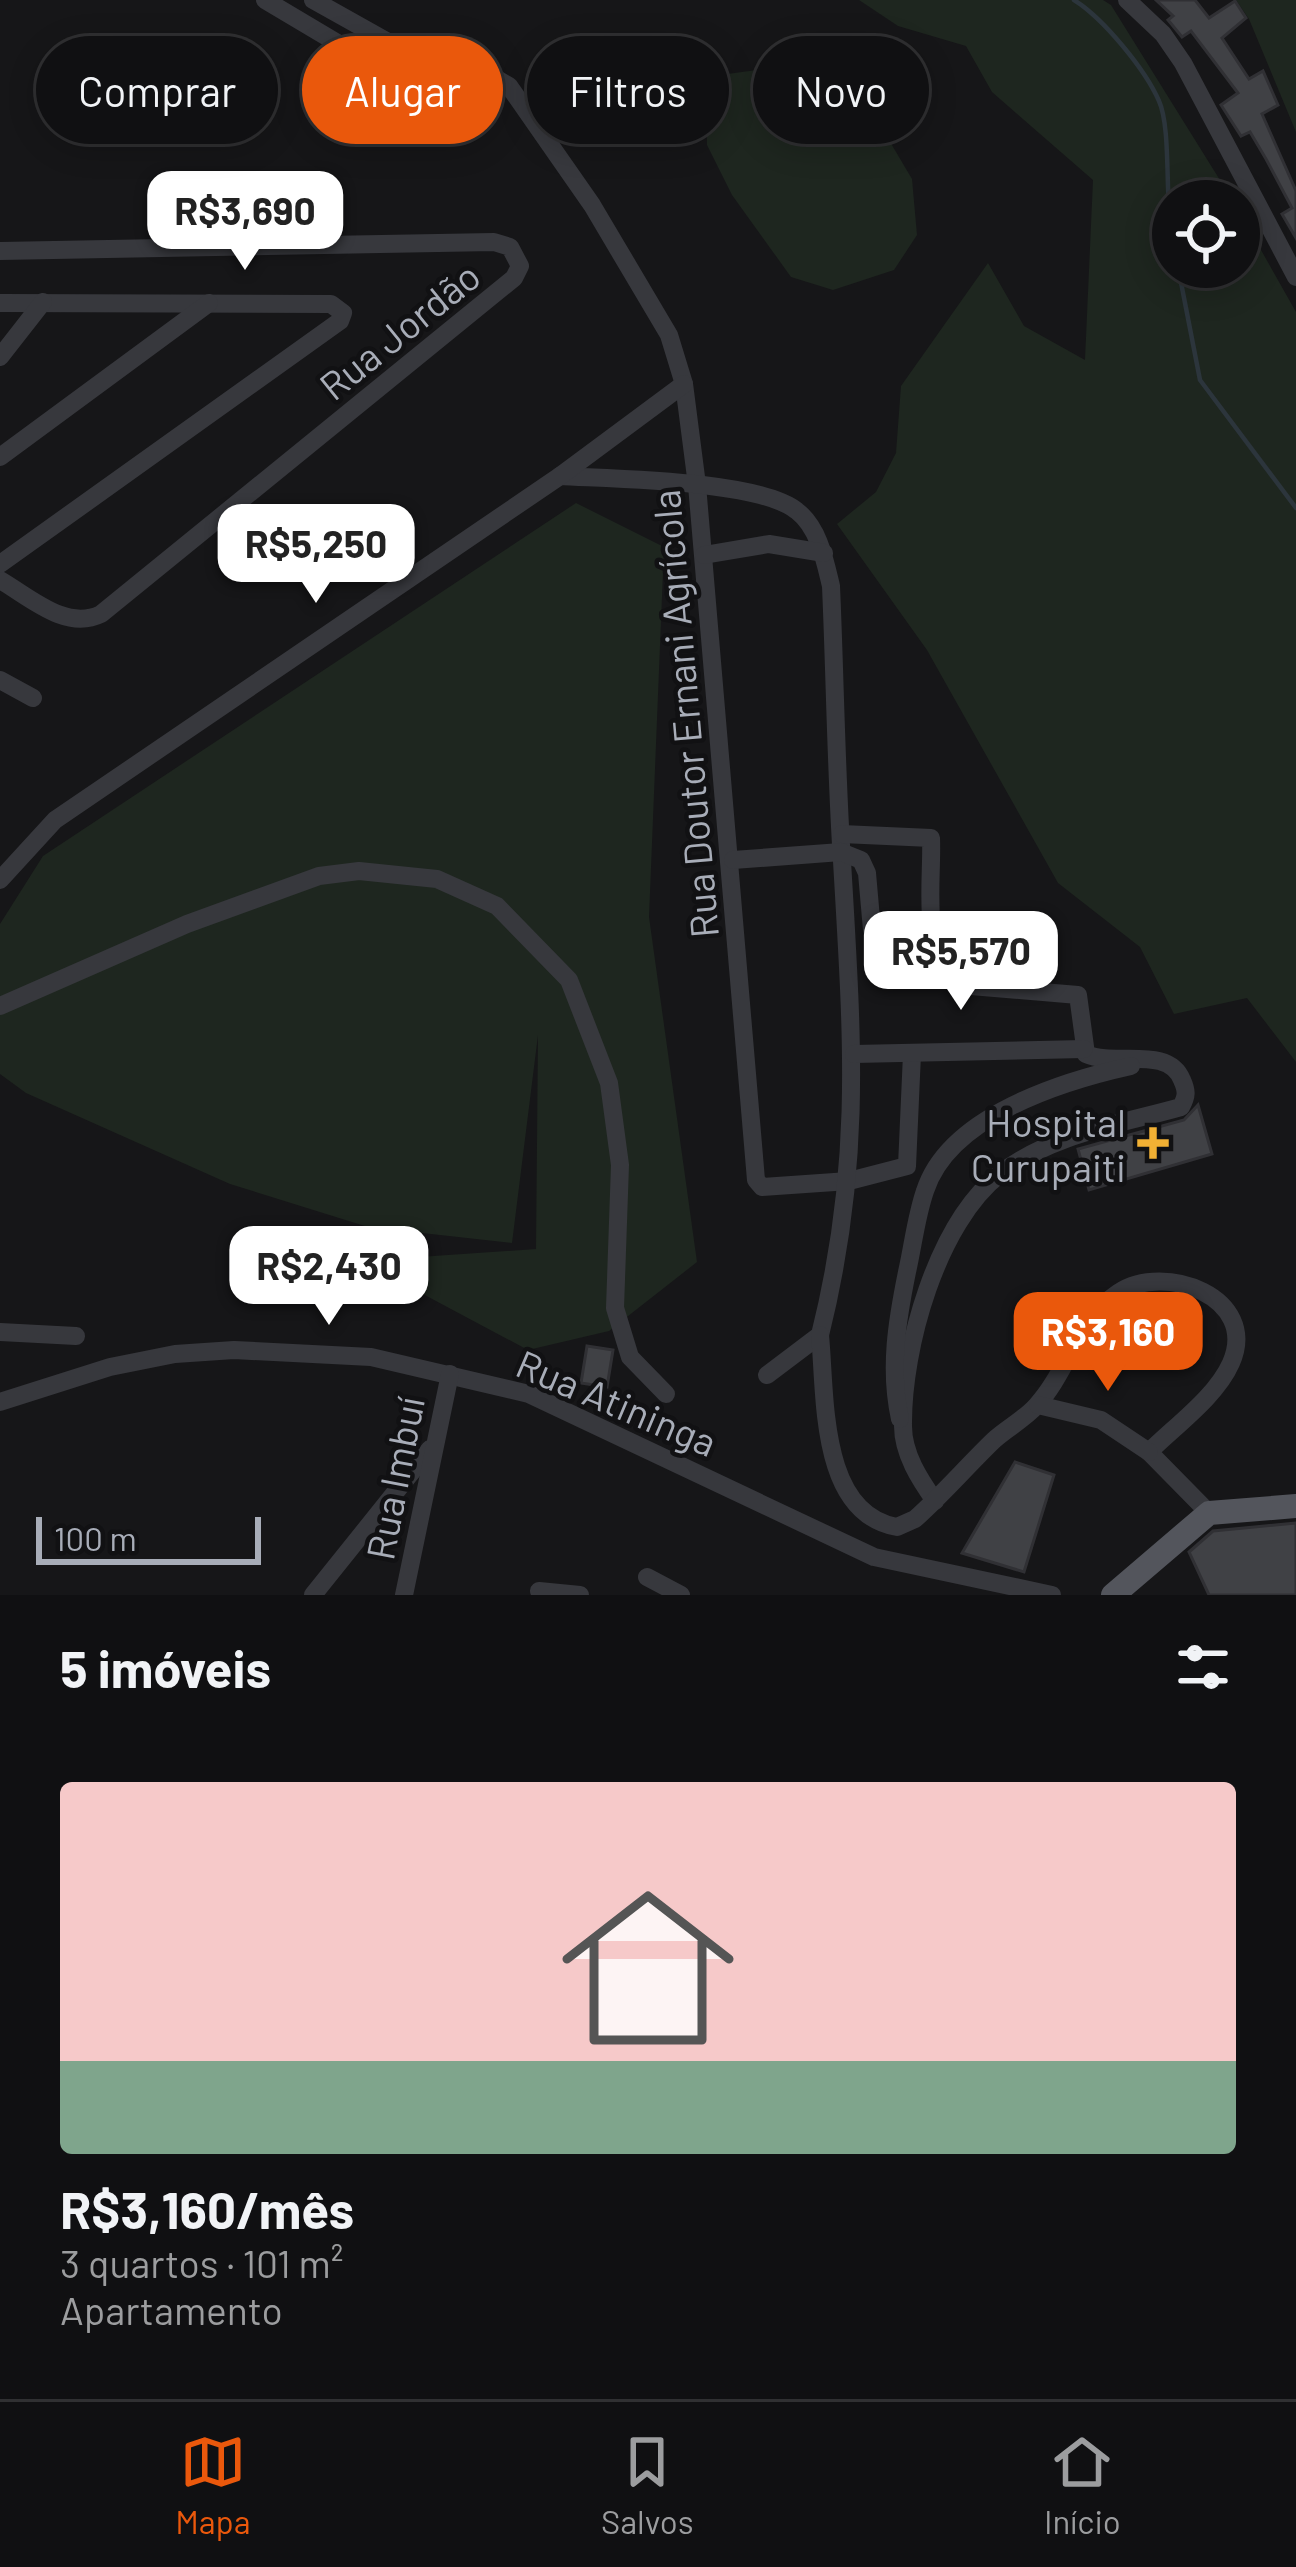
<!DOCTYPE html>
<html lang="pt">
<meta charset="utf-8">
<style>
body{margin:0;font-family:Barlow,sans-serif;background:#19191b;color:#f1f3f6;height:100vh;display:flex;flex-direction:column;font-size:45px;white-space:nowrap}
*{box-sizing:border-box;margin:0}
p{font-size:39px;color:#9c9d9f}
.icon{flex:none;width:66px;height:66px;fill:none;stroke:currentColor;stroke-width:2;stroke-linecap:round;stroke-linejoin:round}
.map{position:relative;height:1595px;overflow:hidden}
.sheet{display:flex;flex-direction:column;background:#101012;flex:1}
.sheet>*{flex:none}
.top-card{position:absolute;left:36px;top:36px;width:1224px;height:108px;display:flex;gap:24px}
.fabs{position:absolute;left:1152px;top:180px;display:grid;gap:24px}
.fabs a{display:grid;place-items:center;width:108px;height:108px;border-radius:50%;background:#101012;box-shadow:0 6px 30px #0003,0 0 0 3px #303032;font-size:60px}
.scale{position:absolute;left:36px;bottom:30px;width:225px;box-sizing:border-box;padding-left:12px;border:6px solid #a8adb8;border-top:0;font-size:33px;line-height:42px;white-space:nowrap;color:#a8adb8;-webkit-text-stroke:9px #111113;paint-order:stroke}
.price{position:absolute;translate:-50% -102px;padding:0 27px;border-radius:24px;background:#fff;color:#222;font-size:39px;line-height:78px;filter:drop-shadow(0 3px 6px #0008)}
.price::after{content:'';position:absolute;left:50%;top:72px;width:36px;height:27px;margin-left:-18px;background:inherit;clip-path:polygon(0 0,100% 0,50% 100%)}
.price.on{background:#ea580c;color:#fff}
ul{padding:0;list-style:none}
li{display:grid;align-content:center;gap:24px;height:636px;padding:0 60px}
li span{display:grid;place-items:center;height:372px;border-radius:12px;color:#555}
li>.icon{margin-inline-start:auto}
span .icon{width:216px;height:216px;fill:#fffc;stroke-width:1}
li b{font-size:51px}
h2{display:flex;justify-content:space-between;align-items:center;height:144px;padding:0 60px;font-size:51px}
.chip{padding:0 42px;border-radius:54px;background:#101012;box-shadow:0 6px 30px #0003,0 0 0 3px #303032;font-size:42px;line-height:108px}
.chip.on{background:#ea580c;color:#fff}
.menu{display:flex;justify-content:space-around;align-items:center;height:168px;border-top:3px solid #303032;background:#101012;font-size:33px;color:#9c9d9f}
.menu a{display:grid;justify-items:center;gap:6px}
.menu .on{color:#ea580c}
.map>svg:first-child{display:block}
.green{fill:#1e261f}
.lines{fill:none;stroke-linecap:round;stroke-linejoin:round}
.stream{stroke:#2c353c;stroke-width:4.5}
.building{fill:#404145;stroke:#303034;stroke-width:3}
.minor{stroke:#37383d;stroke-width:18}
.major{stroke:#53555c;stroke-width:24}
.poi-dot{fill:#f2b134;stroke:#111113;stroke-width:4.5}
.labels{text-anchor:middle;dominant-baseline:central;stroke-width:9;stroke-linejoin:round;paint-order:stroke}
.street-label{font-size:39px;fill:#a8adb8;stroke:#111113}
.poi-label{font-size:39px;fill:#a8adb8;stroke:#111113;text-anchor:end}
</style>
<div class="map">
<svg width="1296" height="1595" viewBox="0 0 1296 1595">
<rect width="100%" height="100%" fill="#161618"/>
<g class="green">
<path d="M859 0H1103L1111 5 1233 201H1173V267H1239V211L1296 312V1062L1247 998 1174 1014 1140 947 1058 883 927 650 837 524 876 492 896 453 901 386 988 263 1024 326 1085 360 1093 180 992 92 966 46 898 26Z"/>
<path d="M1236 0H1296V132L1249 19Z"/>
<path d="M764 69 818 84 883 130 912 179 917 235 894 270 833 290 791 277 732 195 707 145V108L720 75Z"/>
<path d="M576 503 664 547 649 917 697 1262 609 1331 528 1350 361 1261 536 1249 538 1035 512 1243 368 1227 230 1184 26 1093 0 1074V924L43 856Z"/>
</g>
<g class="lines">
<g class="stream">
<path d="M1074 0C1103 18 1145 69 1159 101 1172 130 1164 205 1173 244"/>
<path d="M1178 267 1200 380 1296 508"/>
</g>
</g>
<g class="building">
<path d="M1156 0H1195L1209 18 1235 1 1246 18 1222 38 1249 79 1263 71 1278 105 1262 114 1296 191V238L1282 214 1292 208 1266 159 1250 132 1241 136 1221 105 1238 93 1191 31 1182 37 1168 20 1173 16Z"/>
<path d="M1198 1105 1212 1154 1089 1190 1078 1149 1184 1120Z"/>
<path d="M587 1346 613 1350 607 1387 581 1383Z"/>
<path d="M1015 1462 1054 1475 1024 1572 962 1553Z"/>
<path d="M1296 1523V1595H1209L1189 1552 1213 1531Z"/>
</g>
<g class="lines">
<g class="minor">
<path d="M265 0 381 69 391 81 399 107"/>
<path d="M313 0 406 52 480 69 509 86 592 205 669 335 684 384 697 485 756 1180 762 1187 849 1181 907 1166 912 1054"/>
<path d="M1127 0 1163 34 1183 63 1296 277"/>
<path d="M0 251 494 242 510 247 520 266 514 278 101 614C66 631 31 598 0 580"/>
<path d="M0 303 331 304 343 313 340 321 0 564"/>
<path d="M0 357 43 302"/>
<path d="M0 457 209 303"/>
<path d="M560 476C612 479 759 480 797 511 819 528 825 561 831 586 835 677 836 770 842 861 852 1034 863 1163 820 1335L767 1375"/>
<path d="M704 555 769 544 824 553"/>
<path d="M0 680 33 698"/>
<path d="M842 834 931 838C933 883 919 955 959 985L1078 995 1086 1054C1115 1067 1168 1045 1182 1080 1187 1091 1187 1096 1181 1107 1121 1124 1051 1134 1000 1174 937 1223 902 1348 903 1426 903 1454 920 1480 935 1501"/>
<path d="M733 860 841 852 861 860 867 873 872 930 934 948"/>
<path d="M0 880 55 820 560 476 684 384"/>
<path d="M0 1006 187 924 319 876 359 871 437 879 497 906 569 980 609 1083 620 1165 615 1308 630 1357 666 1394"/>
<path d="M854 1054 1084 1049"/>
<path d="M0 1332 76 1336"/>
<path d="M820 1335C826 1397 819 1513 897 1527L915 1519C943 1494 967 1466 994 1440 1007 1428 1025 1419 1037 1405 1067 1372 1079 1319 1118 1293 1164 1262 1260 1297 1231 1363 1216 1397 1175 1426 1149 1452L1209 1513"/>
<path d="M0 1402 110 1367 175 1354 234 1350 371 1357 529 1394 874 1557 1052 1595"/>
<path d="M1038 1405 1101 1420 1149 1452"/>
<path d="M900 1419C889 1369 897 1321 907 1272 913 1246 916 1217 925 1191 949 1116 1063 1081 1131 1066"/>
<path d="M647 1577 681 1595"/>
<path d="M539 1591 580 1595"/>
<path d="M313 1595 430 1449"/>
<path d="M404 1595 450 1374"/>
</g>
<path class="major" d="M1113 1595 1209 1513 1296 1506"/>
</g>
<path class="poi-dot" d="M1147 1125h12v12h12v12h-12v12h-12v-12h-12v-12h12z"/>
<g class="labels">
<g class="street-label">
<text transform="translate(399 330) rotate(-39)">Rua Jordão</text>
<text transform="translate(684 714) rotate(-95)">Rua Doutor Ernani Agrícola</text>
<text transform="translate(617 1402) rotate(23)">Rua Atininga</text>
<text transform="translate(394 1478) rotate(-79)">Rua Imbuí</text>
</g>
<g class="poi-label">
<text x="1126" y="1121">Hospital<tspan x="1126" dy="45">Curupaiti</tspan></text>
</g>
</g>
</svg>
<div class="fabs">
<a><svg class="icon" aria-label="locate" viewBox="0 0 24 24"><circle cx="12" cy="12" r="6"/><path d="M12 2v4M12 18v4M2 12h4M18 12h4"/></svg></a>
</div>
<div class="scale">100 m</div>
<b class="price" style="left:245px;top:273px">R$3,690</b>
<b class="price" style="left:316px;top:606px">R$5,250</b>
<b class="price" style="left:961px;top:1013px">R$5,570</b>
<b class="price" style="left:329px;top:1328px">R$2,430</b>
<b class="price on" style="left:1108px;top:1394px">R$3,160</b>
<div class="top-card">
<a class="chip">Comprar</a>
<a class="chip on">Alugar</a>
<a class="chip">Filtros</a>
<a class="chip">Novo</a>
</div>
</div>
<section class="sheet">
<h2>5 imóveis<svg class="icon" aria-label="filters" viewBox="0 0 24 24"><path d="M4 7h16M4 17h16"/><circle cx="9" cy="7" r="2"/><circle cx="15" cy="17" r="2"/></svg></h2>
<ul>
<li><span style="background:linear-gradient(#f6c9c9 75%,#7fa58c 0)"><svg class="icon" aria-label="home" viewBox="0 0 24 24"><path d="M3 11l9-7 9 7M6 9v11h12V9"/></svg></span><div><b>R$3,160/mês</b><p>3 quartos · 101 m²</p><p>Apartamento</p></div></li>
</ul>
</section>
<nav class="menu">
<a class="on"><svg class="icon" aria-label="map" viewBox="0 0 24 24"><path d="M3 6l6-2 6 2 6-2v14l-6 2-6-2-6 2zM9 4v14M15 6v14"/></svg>Mapa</a>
<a><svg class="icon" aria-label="saved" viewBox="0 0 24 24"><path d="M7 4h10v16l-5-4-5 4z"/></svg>Salvos</a>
<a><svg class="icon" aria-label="home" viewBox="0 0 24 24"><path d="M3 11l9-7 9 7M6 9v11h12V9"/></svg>Início</a>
</nav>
